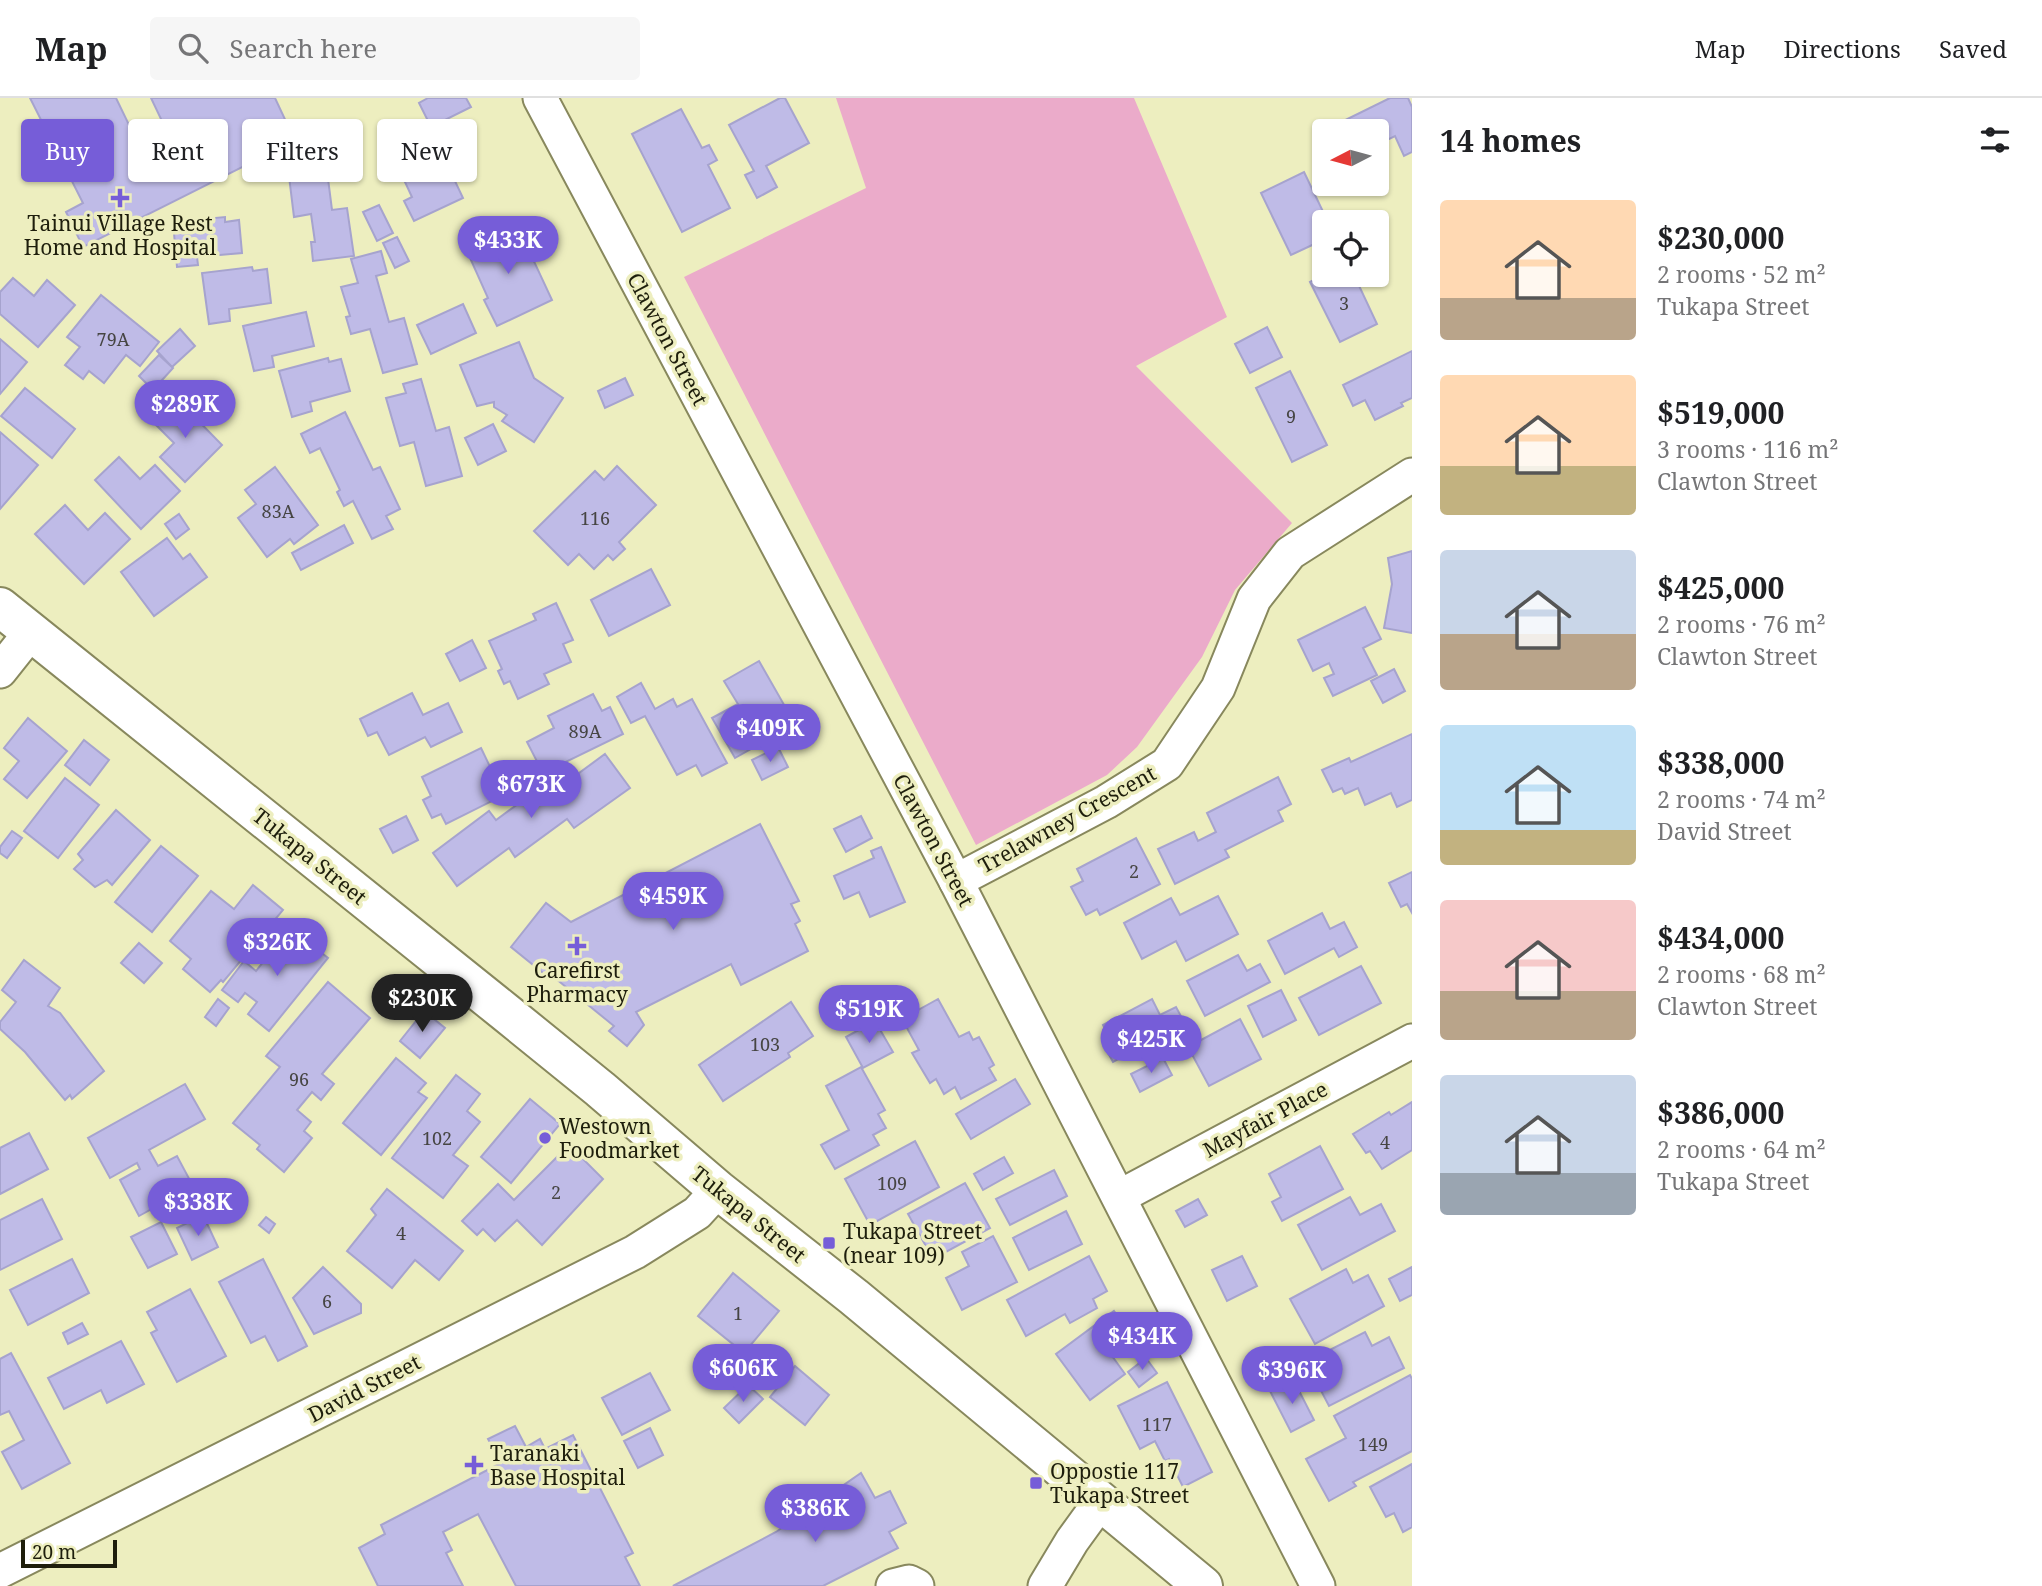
<!DOCTYPE html>
<meta charset="utf-8">
<style>
body{margin:0;font-family:"Noto Serif",serif;background:#f6f6f6;color:#202124;height:100vh;display:flex;flex-direction:column;font-size:26px;white-space:nowrap}
*{box-sizing:border-box;margin:0}
p{font-size:23px;color:#757577}
.icon{flex:none;width:38px;height:38px;fill:none;stroke:currentColor;stroke-width:2;stroke-linecap:round;stroke-linejoin:round}
.map{position:relative;flex:1;overflow:hidden}
.details{display:flex;flex-direction:column;background:#fff;width:630px}
.details>*{flex:none}
.top-card{position:absolute;left:21px;top:21px;width:665px;height:63px;display:flex;gap:14px}
.needle{width:46px;rotate:264deg}
.buttons{position:absolute;left:1312px;top:21px;display:grid;gap:14px}
.buttons a{display:grid;place-items:center;width:77px;height:77px;border-radius:7px;background:#fff;box-shadow:0 2px 5px #0004;font-size:35px}
.scale{position:absolute;left:21px;bottom:18px;width:96px;box-sizing:border-box;padding-left:7px;border:4px solid #1e1e0c;border-top:0;font-size:19px;line-height:24px;white-space:nowrap;color:#1e1e0c;-webkit-text-stroke:5px #edeebf;paint-order:stroke}
.price{position:absolute;translate:-50% -60px;padding:0 16px;border-radius:24px;background:#765dd8;color:#fff;font-size:23px;line-height:46px;filter:drop-shadow(0 2px 4px #0008)}
.price::after{content:'';position:absolute;left:50%;top:42px;width:21px;height:16px;margin-left:-10px;background:inherit;clip-path:polygon(0 0,100% 0,50% 100%)}
.price.selected{background:#222;color:#fff}
ul{padding:0;list-style:none}
li{display:flex;align-items:center;gap:21px;height:175px;padding:0 28px}
li span{display:grid;place-items:center;flex:none;width:196px;height:140px;border-radius:7px;color:#555}
li>.icon{margin-inline-start:auto}
span .icon{width:84px;height:84px;fill:#fffc;stroke-width:1}
li b{font-size:30px}
h2{display:flex;justify-content:space-between;align-items:center;height:84px;padding:0 28px;font-size:30px}
.chip{padding:0 24px;border-radius:7px;background:#fff;box-shadow:0 2px 5px #0004;font-size:24px;line-height:63px}
.chip.selected{background:#765dd8;color:#fff}
header{display:flex;align-items:center;gap:42px;box-sizing:border-box;height:98px;padding:0 35px;background:#fff;border-bottom:2px solid #e0e0e0}
header strong{font-size:33px}
nav{display:flex;gap:38px;margin-inline-start:auto;font-size:24px}
.search{width:490px;height:63px;background:#f6f6f6;display:flex;align-items:center;gap:18px;box-sizing:border-box;padding:0 24px;border-radius:7px;color:#757577;font-size:26px}
main{display:flex;flex:1;min-height:0}
.map>svg:first-child{display:block}
.green{fill:#ebabca}
.building{fill:#bfbbe7;stroke:#a6a3ce;stroke-width:2}
.lines{fill:none;stroke-linecap:round;stroke-linejoin:round}
.minor-casing{stroke:#88885d;stroke-width:37}
.major-casing{stroke:#88885d;stroke-width:42}
.minor{stroke:#fff;stroke-width:33}
.major{stroke:#fff;stroke-width:38}
.poi-dot{fill:#765dd8;stroke:#edeebf;stroke-width:2.5}
.labels{text-anchor:middle;dominant-baseline:central;stroke-width:7;stroke-linejoin:round;paint-order:stroke}
.number-label{font-size:18px;fill:#464543}
.poi-label{font-size:21px;fill:#1e1e0c;stroke:#edeebf;text-anchor:start}
.street-label{font-size:21px;fill:#1e1e0c;stroke:#edeebf}
</style>
<header>
<strong>Map</strong>
<div class="search"><svg class="icon" aria-label="search" viewBox="0 0 24 24"><circle cx="10" cy="10" r="6"/><path d="M15 15l6 6"/></svg>Search here</div>
<nav><a>Map</a><a>Directions</a><a>Saved</a></nav>
</header>
<main>
<div class="map">
<svg width="1412" height="1488" viewBox="0 0 1412 1488">
<rect width="100%" height="100%" fill="#edeebf"/>
<path class="green" d="M836 0H1134L1227 219 1136 268 1292 425 1235 492 1202 559 1137 649 1107 677 976 747 684 179 866 90Z"/>
<g class="building">
<path d="M30 0H116L144 58 172 44 151 0H275L290 32 257 49 262 59 83 149 66 114 83 105Z"/>
<path d="M428 0H466L471 9 431 29 419 5Z"/>
<path d="M780 0H785L809 45 766 68 777 89 757 100 745 77 754 73 729 27Z"/>
<path d="M1390 0H1408L1412 9V54L1404 58 1395 38 1377 47V33H1325V41L1321 34Z"/>
<path d="M681 11 702 50 709 47 717 62 708 67 730 110 682 134 632 36Z"/>
<path d="M455 32 465 53 445 62 463 100 414 123 404 103 412 99 391 54 432 34 436 41Z"/>
<path d="M326 65 332 112 347 110 354 158 313 163 311 144H315L311 116 294 119 288 70Z"/>
<path d="M1304 74 1328 124H1325V141L1291 157 1261 95Z"/>
<path d="M379 107 393 135 377 143 363 114Z"/>
<path d="M225 119V124L239 122 242 155 197 159 198 167 177 169 173 124Z"/>
<path d="M517 127 552 202 497 228 484 202 488 200 466 151Z"/>
<path d="M397 139 409 163 395 170 383 145Z"/>
<path d="M381 153 387 175 376 178 389 224 404 220 417 266 383 275 370 231 351 236 346 219 350 218 341 189 358 185 351 161Z"/>
<path d="M252 169 253 173 267 171 271 205 229 211 230 223 209 226 202 175Z"/>
<path d="M1325 176 1354 177 1377 226 1340 244 1310 184Z"/>
<path d="M13 180 34 198 47 182 75 207 38 249 0 216V194Z"/>
<path d="M101 197 159 244 140 268 126 257 104 285 89 273 83 281 65 267 80 249 67 239Z"/>
<path d="M463 206 476 235 431 256 417 227Z"/>
<path d="M306 214 314 248 272 258 274 269 254 273 243 228Z"/>
<path d="M1267 229 1282 259 1250 275 1235 246Z"/>
<path d="M180 231 195 248 172 269 157 253Z"/>
<path d="M0 241 27 264 0 296Z"/>
<path d="M519 244 534 280 563 300 534 344 502 323 507 317 494 309V304L477 308 460 267Z"/>
<path d="M1412 253V300L1401 305 1403 308 1375 322 1365 302 1353 308 1343 287Z"/>
<path d="M159 257 173 270 153 292 139 278Z"/>
<path d="M328 260 329 264 341 261 350 293 310 304 312 313 292 319 279 273Z"/>
<path d="M1290 273 1327 347 1292 364 1256 290Z"/>
<path d="M625 280 633 297 605 310 598 293Z"/>
<path d="M421 281 436 333 449 329 462 378 426 388 414 344 400 348 386 300 406 295 403 286Z"/>
<path d="M25 290 75 331 52 360 1 318Z"/>
<path d="M175 299 222 347 185 384 160 359 174 345 152 323Z"/>
<path d="M345 314 373 372 380 369 400 411 386 418 393 431 372 441 353 403 344 408 337 394 340 392 320 350 310 355 301 336Z"/>
<path d="M493 326 506 353 478 367 465 340Z"/>
<path d="M0 334 38 367 0 411Z"/>
<path d="M119 359 140 381 155 367 180 393 141 431 95 382Z"/>
<path d="M617 368 656 407 619 444 625 451 613 462 608 457 594 471 579 456 568 467 534 433 595 373 604 382Z"/>
<path d="M275 369 318 427 294 446 290 441 267 459 238 420 256 406 245 392Z"/>
<path d="M65 407 88 432 105 415 130 441 84 486 35 436Z"/>
<path d="M179 416 189 431 176 441 165 426Z"/>
<path d="M344 427 353 445 301 472 292 455Z"/>
<path d="M167 440 183 461 190 456 207 479 154 518 121 474Z"/>
<path d="M1412 453V535L1384 530 1392 486 1388 460Z"/>
<path d="M651 471 670 507 609 538 591 502Z"/>
<path d="M556 505 573 542 563 546 571 564 544 576 549 586 518 601 510 583 504 586 498 573 502 571 489 543 536 522 533 516Z"/>
<path d="M1365 509 1381 541 1363 550 1377 577 1333 598 1324 580 1334 576 1329 565 1313 573 1298 542Z"/>
<path d="M472 542 486 570 460 583 446 556Z"/>
<path d="M759 563 795 626 735 660 712 620 738 606 724 583Z"/>
<path d="M1394 571 1405 593 1383 605 1371 583Z"/>
<path d="M641 585 655 611 673 601 677 609 692 601 727 665 702 678 696 667 677 677 645 618 631 625 617 599Z"/>
<path d="M412 595 423 617 448 605 462 634 431 649 425 639 389 657 377 634 368 638 360 621Z"/>
<path d="M593 596 602 613 610 609 623 636 543 675 527 644 554 630 548 618Z"/>
<path d="M28 620 67 653 27 700 4 681 19 663 4 650Z"/>
<path d="M1412 636V702L1397 709 1391 695 1365 707 1358 690 1345 696 1342 690 1333 694 1322 672 1349 660 1351 664Z"/>
<path d="M84 642 109 662 90 687 65 667Z"/>
<path d="M778 649 788 669 762 682 752 662Z"/>
<path d="M481 650 493 675 501 671 512 693 446 726 441 716 432 720 423 702 431 698 422 679Z"/>
<path d="M605 656 630 690 574 730 567 721 515 759 509 750 457 788 433 755 489 713 496 722 547 685 553 694Z"/>
<path d="M1278 679 1291 706 1278 713 1283 723 1225 752 1229 759 1175 786 1158 751 1194 734 1198 743 1216 734 1207 715Z"/>
<path d="M65 680 99 707 58 760 24 733Z"/>
<path d="M116 712 150 742 112 787 107 782 95 789 74 771 83 762 78 756Z"/>
<path d="M406 718 418 742 393 755 380 731Z"/>
<path d="M861 718 872 740 846 754 834 731Z"/>
<path d="M760 726 799 803 791 806 800 823 795 826 808 853 741 887 731 866 636 914 644 927 627 948 609 933 614 928 550 876 548 879 511 849 546 805 571 824Z"/>
<path d="M12 733 22 740 7 760 0 755V749Z"/>
<path d="M1136 740 1160 786 1100 817 1097 811 1086 817 1071 789 1083 783 1077 771Z"/>
<path d="M161 748 198 778 152 834 115 804Z"/>
<path d="M881 749 905 804 870 819 859 794 844 801 834 778 874 760 871 753Z"/>
<path d="M1412 774V815L1407 806 1401 809 1389 785Z"/>
<path d="M253 787 283 812 223 884 221 882 210 894 183 871 191 861 170 843 211 793 234 811Z"/>
<path d="M1218 798 1238 836 1186 863 1176 843 1142 861 1124 825 1171 800 1180 817Z"/>
<path d="M1322 815 1330 831 1344 824 1357 849 1339 859 1334 850 1285 876 1268 843Z"/>
<path d="M290 830 328 860 269 933 248 916 257 904 245 895 238 904 222 892 244 863 256 873Z"/>
<path d="M139 845 162 865 144 885 121 865Z"/>
<path d="M1238 857 1247 873 1260 866 1270 884 1205 918 1187 883Z"/>
<path d="M24 862 60 890 48 908 60 915 104 973 72 1001 70 997 65 1002 25 954 0 931V924L16 904 2 892Z"/>
<path d="M1361 868 1381 905 1319 937 1299 900Z"/>
<path d="M328 884 370 920 322 976 334 986 321 1002 312 994 297 1012 311 1024 304 1033 312 1040 284 1074 257 1051 260 1047 233 1025 280 969 266 958Z"/>
<path d="M1281 892 1296 922 1263 939 1248 908Z"/>
<path d="M218 901 229 910 216 928 205 919Z"/>
<path d="M938 901 959 939 969 934 973 942 979 939 994 967 989 970 996 982 961 1001 955 989 944 996 936 981 930 985 912 955 919 952 902 921Z"/>
<path d="M1152 901 1160 917 1176 909 1190 935 1172 945 1166 936 1113 964 1108 955 1115 951 1103 927Z"/>
<path d="M791 904 813 938 788 955 790 959 723 1003 699 967Z"/>
<path d="M424 913 445 930 420 960 400 943Z"/>
<path d="M1240 921 1261 961 1209 988 1188 949Z"/>
<path d="M875 923 893 954 863 970 846 939Z"/>
<path d="M396 960 426 985 418 994 427 1000 381 1057 343 1025Z"/>
<path d="M1163 960 1172 977 1140 994 1131 976Z"/>
<path d="M861 969 885 1012 878 1016 886 1030 873 1037 879 1047 835 1071 821 1047 849 1032 826 988Z"/>
<path d="M456 977 480 996 467 1013 480 1024 453 1057 468 1068 443 1100 392 1060Z"/>
<path d="M1015 981 1030 1006 971 1041 956 1016Z"/>
<path d="M185 986 205 1021 149 1052 158 1068 177 1058 193 1088 139 1118 120 1082 140 1071 137 1065 110 1080 88 1040Z"/>
<path d="M530 1001 560 1026 511 1085 481 1059Z"/>
<path d="M1412 1004V1052L1382 1071 1370 1053 1366 1055 1353 1036 1389 1014 1391 1017Z"/>
<path d="M29 1035 48 1071 0 1096V1050Z"/>
<path d="M915 1043 939 1089 870 1127 845 1081Z"/>
<path d="M569 1047 603 1081 542 1147 517 1122 495 1143 483 1131 477 1137 462 1123 498 1086 514 1102Z"/>
<path d="M1320 1048 1343 1091 1282 1123 1272 1104 1281 1099 1269 1076Z"/>
<path d="M1004 1059 1013 1075 983 1092 974 1076Z"/>
<path d="M1054 1072 1067 1098 1010 1127 996 1101Z"/>
<path d="M965 1085 990 1130 933 1161 908 1116Z"/>
<path d="M387 1091 463 1153 439 1182 415 1162 392 1190 347 1153 376 1117 371 1111Z"/>
<path d="M1350 1099 1360 1117 1381 1106 1395 1133 1322 1172 1298 1127Z"/>
<path d="M42 1101 62 1141 0 1172V1122Z"/>
<path d="M1198 1101 1207 1117 1185 1129 1176 1113Z"/>
<path d="M1066 1113 1082 1146 1029 1172 1013 1140Z"/>
<path d="M203 1117 218 1149 192 1162 177 1130Z"/>
<path d="M266 1119 275 1126 269 1135 259 1127Z"/>
<path d="M161 1124 177 1156 148 1170 131 1139Z"/>
<path d="M993 1138 1017 1184 962 1212 946 1180 969 1168 962 1154Z"/>
<path d="M1089 1158 1107 1193 1093 1201 1097 1210 1070 1225 1065 1216 1026 1238 1007 1202Z"/>
<path d="M1242 1158 1257 1188 1227 1203 1212 1172Z"/>
<path d="M72 1161 89 1195 28 1227 10 1192Z"/>
<path d="M263 1161 307 1248 278 1263 265 1238 251 1245 219 1184Z"/>
<path d="M323 1169 361 1206V1215L314 1236 293 1200Z"/>
<path d="M1412 1169V1197L1400 1203 1389 1181Z"/>
<path d="M1346 1171 1353 1185 1368 1177 1384 1208 1315 1246 1290 1201Z"/>
<path d="M733 1175 779 1213 744 1255 698 1218Z"/>
<path d="M190 1191 226 1258 177 1284 151 1235 157 1232 147 1214Z"/>
<path d="M1114 1213 1130 1234 1107 1251 1125 1276 1090 1302 1056 1256Z"/>
<path d="M82 1225 88 1236 68 1246 63 1235Z"/>
<path d="M1365 1234 1372 1248 1389 1239 1404 1270 1329 1308 1306 1264Z"/>
<path d="M121 1243 144 1286 107 1305 101 1292 64 1311 48 1280Z"/>
<path d="M11 1255 70 1365 22 1391 2 1354 24 1342 9 1313 0 1317V1261Z"/>
<path d="M1146 1260 1157 1275 1139 1289 1128 1274Z"/>
<path d="M795 1268 829 1297 805 1327 770 1299Z"/>
<path d="M650 1275 670 1312 622 1337 602 1300Z"/>
<path d="M1410 1277 1412 1281V1353L1353 1384 1356 1388 1329 1403 1306 1361 1346 1340 1334 1318Z"/>
<path d="M1293 1281 1314 1322 1291 1334 1270 1293Z"/>
<path d="M1167 1284 1212 1374 1183 1389 1169 1361 1165 1363 1155 1343 1140 1351 1118 1308Z"/>
<path d="M748 1287 763 1301 739 1325 724 1310Z"/>
<path d="M515 1328 526 1349 540 1341 545 1351 573 1337 633 1455 625 1459 640 1488H516L478 1416 443 1434 452 1452 446 1455 463 1488H378L359 1450 385 1436 381 1427 501 1365 488 1341Z"/>
<path d="M650 1330 663 1357 638 1370 624 1343Z"/>
<path d="M1412 1366V1429L1403 1434 1394 1415 1386 1419 1370 1389Z"/>
<path d="M861 1375 875 1400 890 1393 906 1425 889 1434 898 1450 823 1488H673L776 1434Z"/>
</g>
<g class="lines">
<defs>
<g id="minor">
<path d="M540 0 956 783 1318 1488"/>
<path d="M0 573 31 534"/>
<path d="M956 783 1106 704 1167 666 1218 590 1254 501 1290 455 1412 377"/>
<path d="M1119 1099 1412 943"/>
<path d="M0 1473 635 1154 697 1115 718 1092"/>
<path d="M893 1488 909 1484 917 1488"/>
<path d="M1045 1488 1072 1443 1101 1403"/>
</g>
<path id="major" d="M0 509 505 914 600 991 718 1092 854 1199 1203 1488"/>
</defs>
<use href="#minor" class="minor-casing"/>
<use href="#major" class="major-casing"/>
<use href="#minor" class="minor"/>
<use href="#major" class="major"/>
</g>
<g class="poi-dot">
<path d="M116.5 89.5h7v7h7v7h-7v7h-7v-7h-7v-7h7z"/>
<path d="M573.5 837.5h7v7h7v7h-7v7h-7v-7h-7v-7h7z"/>
<circle cx="545" cy="1040" r="7"/>
<rect x="822" y="1138" width="14" height="14" rx="3.5"/>
<path d="M470.5 1356.5h7v7h7v7h-7v7h-7v-7h-7v-7h7z"/>
<rect x="1029" y="1378" width="14" height="14" rx="3.5"/>
</g>
<g class="labels">
<g class="number-label">
<text x="1344" y="205">3</text>
<text x="113" y="241">79A</text>
<text x="1291" y="318">9</text>
<text x="278" y="413">83A</text>
<text x="595" y="420">116</text>
<text x="585" y="633">89A</text>
<text x="1134" y="773">2</text>
<text x="765" y="946">103</text>
<text x="299" y="981">96</text>
<text x="437" y="1040">102</text>
<text x="1385" y="1044">4</text>
<text x="892" y="1085">109</text>
<text x="556" y="1094">2</text>
<text x="401" y="1135">4</text>
<text x="327" y="1203">6</text>
<text x="738" y="1215">1</text>
<text x="1157" y="1326">117</text>
<text x="1373" y="1346">149</text>
</g>
<g class="poi-label">
<text x="120" y="125" text-anchor="middle">Tainui Village Rest<tspan x="120" dy="24">Home and Hospital</tspan></text>
<text x="577" y="872" text-anchor="middle">Carefirst<tspan x="577" dy="24">Pharmacy</tspan></text>
<text x="559" y="1028">Westown<tspan x="559" dy="24">Foodmarket</tspan></text>
<text x="843" y="1133">Tukapa Street<tspan x="843" dy="24">(near 109)</tspan></text>
<text x="490" y="1355">Taranaki<tspan x="490" dy="24">Base Hospital</tspan></text>
<text x="1050" y="1373">Oppostie 117<tspan x="1050" dy="24">Tukapa Street</tspan></text>
</g>
<g class="street-label">
<text transform="translate(668 241) rotate(62)">Clawton Street</text>
<text transform="translate(1067 721) rotate(-29)">Trelawney Crescent</text>
<text transform="translate(934 742) rotate(62)">Clawton Street</text>
<text transform="translate(310 758) rotate(39)">Tukapa Street</text>
<text transform="translate(1265 1021) rotate(-28)">Mayfair Place</text>
<text transform="translate(749 1116) rotate(39)">Tukapa Street</text>
<text transform="translate(364 1290) rotate(-27)">David Street</text>
</g>
</g>
</svg>
<div class="buttons">
<a><svg class="needle" viewBox="-14 -14 28 28"><path d="M0-13l5 13h-10z" fill="#e53935"/><path d="M0 13l5-13h-10z" fill="#757577"/></svg></a>
<a><svg class="icon" aria-label="locate" viewBox="0 0 24 24"><circle cx="12" cy="12" r="6"/><path d="M12 2v4M12 18v4M2 12h4M18 12h4"/></svg></a>
</div>
<div class="scale">20 m</div>
<b class="price" style="left:508px;top:178px">$433K</b>
<b class="price" style="left:185px;top:342px">$289K</b>
<b class="price" style="left:770px;top:666px">$409K</b>
<b class="price" style="left:531px;top:722px">$673K</b>
<b class="price" style="left:673px;top:834px">$459K</b>
<b class="price" style="left:277px;top:880px">$326K</b>
<b class="price selected" style="left:422px;top:936px">$230K</b>
<b class="price" style="left:869px;top:947px">$519K</b>
<b class="price" style="left:1151px;top:977px">$425K</b>
<b class="price" style="left:198px;top:1140px">$338K</b>
<b class="price" style="left:1142px;top:1274px">$434K</b>
<b class="price" style="left:743px;top:1306px">$606K</b>
<b class="price" style="left:1292px;top:1308px">$396K</b>
<b class="price" style="left:815px;top:1446px">$386K</b>
<div class="top-card">
<a class="chip selected">Buy</a>
<a class="chip">Rent</a>
<a class="chip">Filters</a>
<a class="chip">New</a>
</div>
</div>
<section class="details">
<h2>14 homes<svg class="icon" aria-label="filters" viewBox="0 0 24 24"><path d="M4 7h16M4 17h16"/><circle cx="9" cy="7" r="2"/><circle cx="15" cy="17" r="2"/></svg></h2>
<ul>
<li><span style="background:linear-gradient(#ffd9b3 70%,#b9a48a 0)"><svg class="icon" aria-label="home" viewBox="0 0 24 24"><path d="M3 11l9-7 9 7M6 9v11h12V9"/></svg></span><div><b>$230,000</b><p>2 rooms · 52 m²</p><p>Tukapa Street</p></div></li>
<li><span style="background:linear-gradient(#ffd9b3 65%,#c2b280 0)"><svg class="icon" aria-label="home" viewBox="0 0 24 24"><path d="M3 11l9-7 9 7M6 9v11h12V9"/></svg></span><div><b>$519,000</b><p>3 rooms · 116 m²</p><p>Clawton Street</p></div></li>
<li><span style="background:linear-gradient(#c9d6e8 60%,#b9a48a 0)"><svg class="icon" aria-label="home" viewBox="0 0 24 24"><path d="M3 11l9-7 9 7M6 9v11h12V9"/></svg></span><div><b>$425,000</b><p>2 rooms · 76 m²</p><p>Clawton Street</p></div></li>
<li><span style="background:linear-gradient(#bfe0f5 75%,#c2b280 0)"><svg class="icon" aria-label="home" viewBox="0 0 24 24"><path d="M3 11l9-7 9 7M6 9v11h12V9"/></svg></span><div><b>$338,000</b><p>2 rooms · 74 m²</p><p>David Street</p></div></li>
<li><span style="background:linear-gradient(#f6c9c9 65%,#b9a48a 0)"><svg class="icon" aria-label="home" viewBox="0 0 24 24"><path d="M3 11l9-7 9 7M6 9v11h12V9"/></svg></span><div><b>$434,000</b><p>2 rooms · 68 m²</p><p>Clawton Street</p></div></li>
<li><span style="background:linear-gradient(#c9d6e8 70%,#9aa5b1 0)"><svg class="icon" aria-label="home" viewBox="0 0 24 24"><path d="M3 11l9-7 9 7M6 9v11h12V9"/></svg></span><div><b>$386,000</b><p>2 rooms · 64 m²</p><p>Tukapa Street</p></div></li>
</ul>
</section>
</main>
